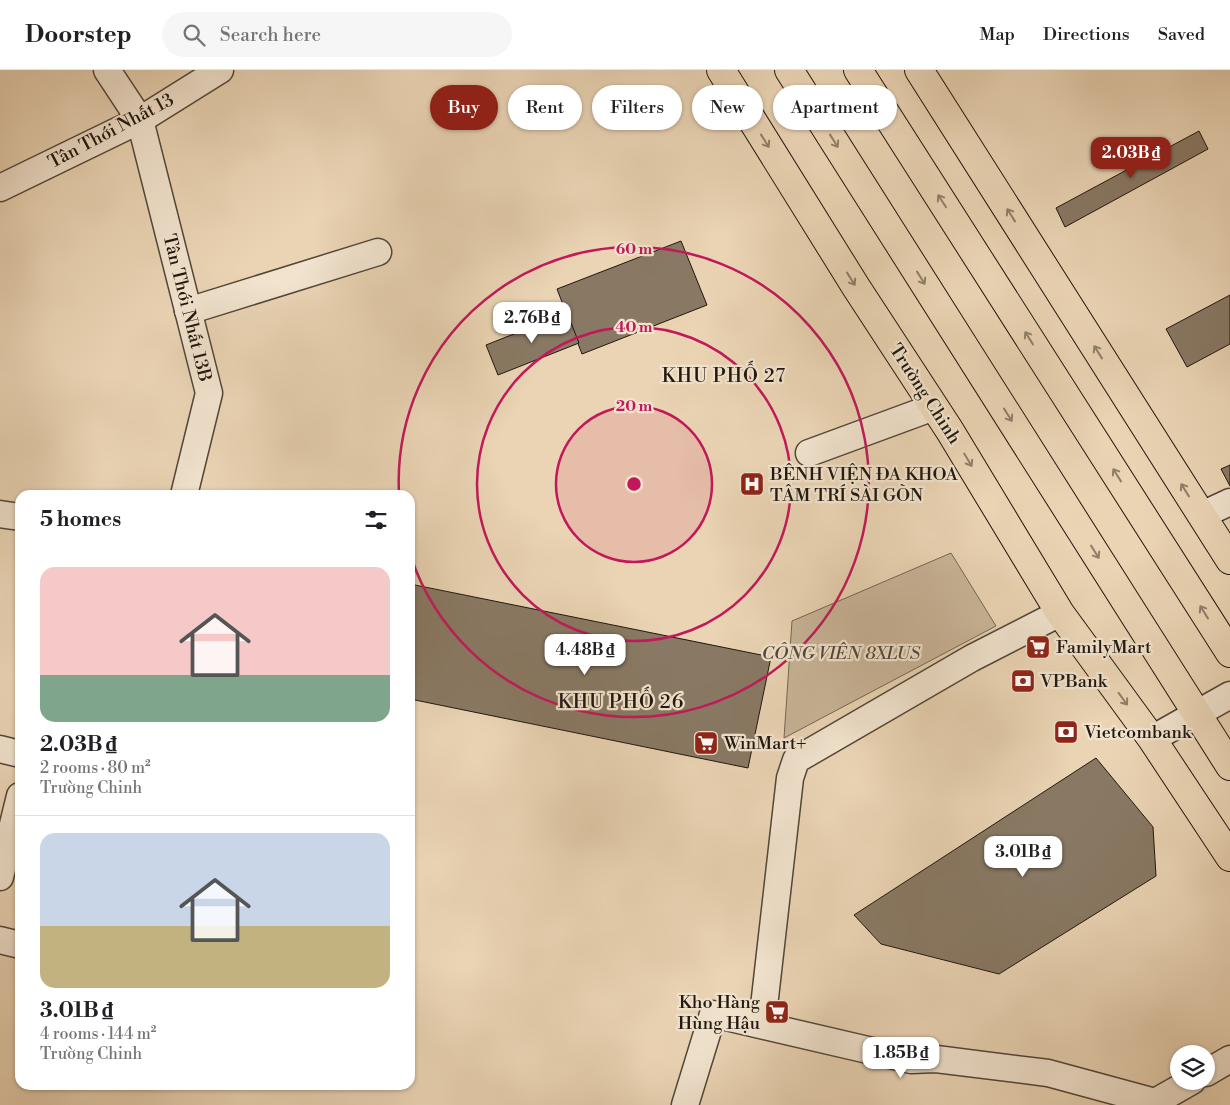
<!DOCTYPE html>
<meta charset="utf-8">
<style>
body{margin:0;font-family:"Libre Bodoni",serif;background:#f6f6f6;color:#202124;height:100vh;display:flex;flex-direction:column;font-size:19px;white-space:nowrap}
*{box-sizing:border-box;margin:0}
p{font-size:16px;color:#757577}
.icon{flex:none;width:28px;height:28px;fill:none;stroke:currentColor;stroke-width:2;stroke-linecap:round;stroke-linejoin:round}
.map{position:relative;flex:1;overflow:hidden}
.drawer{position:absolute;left:15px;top:420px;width:400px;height:600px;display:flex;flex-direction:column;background:#fff;border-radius:15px;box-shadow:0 1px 4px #0004}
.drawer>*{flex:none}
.top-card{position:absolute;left:430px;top:15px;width:475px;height:45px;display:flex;gap:10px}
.tools{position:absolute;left:1170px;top:975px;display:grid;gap:10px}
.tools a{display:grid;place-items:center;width:45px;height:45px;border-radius:50%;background:#fff;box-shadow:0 1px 4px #0004;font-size:25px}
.price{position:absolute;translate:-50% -42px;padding:0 11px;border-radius:10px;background:#fff;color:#222;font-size:16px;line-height:32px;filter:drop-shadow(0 1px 2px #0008)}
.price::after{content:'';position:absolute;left:50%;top:30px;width:15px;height:11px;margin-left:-8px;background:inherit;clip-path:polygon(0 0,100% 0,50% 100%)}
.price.current{background:#8f2418;color:#fff}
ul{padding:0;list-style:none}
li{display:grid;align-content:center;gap:10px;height:265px;padding:0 25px}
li+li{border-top:1px solid #e0e0e0}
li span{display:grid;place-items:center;height:155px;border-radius:15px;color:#555}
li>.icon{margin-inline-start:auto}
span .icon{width:90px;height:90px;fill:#fffc;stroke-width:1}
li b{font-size:21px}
h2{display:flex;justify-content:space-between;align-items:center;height:60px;padding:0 25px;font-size:21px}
.chip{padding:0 18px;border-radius:22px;background:#fff;box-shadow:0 1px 4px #0004;font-size:18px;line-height:45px}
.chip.current{background:#8f2418;color:#fff}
header{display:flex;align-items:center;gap:30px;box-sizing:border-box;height:70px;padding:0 25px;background:#fff;border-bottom:1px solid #e0e0e0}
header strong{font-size:24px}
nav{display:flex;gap:28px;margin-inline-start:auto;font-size:18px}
.search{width:350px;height:45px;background:#f6f6f6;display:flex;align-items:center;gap:12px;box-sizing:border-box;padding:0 18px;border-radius:28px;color:#757577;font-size:19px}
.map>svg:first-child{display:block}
.green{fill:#c8b498;stroke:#746653}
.building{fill:#897964;stroke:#20170e}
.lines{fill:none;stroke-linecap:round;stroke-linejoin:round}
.minor-casing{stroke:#524638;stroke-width:29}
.major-casing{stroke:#20170e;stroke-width:30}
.minor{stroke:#f1e3ce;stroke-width:26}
.major{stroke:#ead4b4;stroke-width:28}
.oneway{stroke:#8f7f69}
.ring{fill:none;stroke:#c2185b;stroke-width:2.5}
.labels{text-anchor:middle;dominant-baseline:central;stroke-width:4.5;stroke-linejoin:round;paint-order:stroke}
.street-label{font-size:18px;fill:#20170e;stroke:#f1e3ce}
.poi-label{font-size:18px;fill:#20170e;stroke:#f1e3ce;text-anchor:start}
.park-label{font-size:18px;font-style:italic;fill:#524637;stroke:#f1e3ce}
.neighbourhood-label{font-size:19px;letter-spacing:1px;fill:#20170e;stroke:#f1e3ce}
.centre{fill:#c2185b;stroke:#f1e3ce;stroke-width:2.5}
.ring-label{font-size:15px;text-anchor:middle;font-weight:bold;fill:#c2185b;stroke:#f1e3ce;stroke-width:4.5;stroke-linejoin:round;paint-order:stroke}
</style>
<header>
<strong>Doorstep</strong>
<div class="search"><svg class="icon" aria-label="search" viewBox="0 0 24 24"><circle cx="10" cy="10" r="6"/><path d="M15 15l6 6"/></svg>Search here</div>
<nav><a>Map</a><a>Directions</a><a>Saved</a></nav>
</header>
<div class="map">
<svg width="1230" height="1035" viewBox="0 0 1230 1035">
<rect width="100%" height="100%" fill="#ead4b4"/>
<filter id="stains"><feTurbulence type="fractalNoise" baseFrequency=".004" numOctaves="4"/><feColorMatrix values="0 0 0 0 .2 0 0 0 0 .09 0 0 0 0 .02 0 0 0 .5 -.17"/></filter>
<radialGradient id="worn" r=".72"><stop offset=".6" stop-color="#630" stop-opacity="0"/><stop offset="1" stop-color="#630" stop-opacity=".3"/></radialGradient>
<path class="green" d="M951 483 996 556 784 668 792 551Z"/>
<g class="building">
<path d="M1199 61 1208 79 1065 157 1056 138Z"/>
<path d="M681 171 707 235 582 284 557 219Z"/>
<path d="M1230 225V274L1187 297 1166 259Z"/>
<path d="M567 243 579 273 498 305 486 275Z"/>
<path d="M1230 395V416L1221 399Z"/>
<path d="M410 514 771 587 748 698 410 629Z"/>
<path d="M1096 688 1153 757 1156 806 999 904 881 874 854 845Z"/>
</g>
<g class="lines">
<defs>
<g id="minor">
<path d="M107 0 140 50 209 323 184 425"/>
<path d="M0 118 140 50 220 0"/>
<path d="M188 241 378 182"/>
<path d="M809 383 934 337"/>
<path d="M0 444 20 447"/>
<path d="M1202 445 1230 432"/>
<path d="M1152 669 1230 625"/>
<path d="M0 679 20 684"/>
<path d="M0 807 20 726"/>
<path d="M0 870 20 875"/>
<path d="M762 954 790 708 796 690 972 588 1060 543"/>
<path d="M1206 1003 1230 989"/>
<path d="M685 1035 713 944 911 990 936 989 1048 1003 1155 1032 1192 1011"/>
</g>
<g id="major">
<path d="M721 0 856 217 950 361 1060 543 1152 669 1230 787"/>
<path d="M789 0 1230 696"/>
<path d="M858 0 1230 583"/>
<path d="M919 0 1230 490"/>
</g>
</defs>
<use href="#minor" class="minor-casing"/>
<use href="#major" class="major-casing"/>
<use href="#minor" class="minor"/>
<use href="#major" class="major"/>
</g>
<defs><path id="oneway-shaft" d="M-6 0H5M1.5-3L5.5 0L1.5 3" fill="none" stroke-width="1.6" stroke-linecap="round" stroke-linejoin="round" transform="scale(1.25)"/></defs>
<g class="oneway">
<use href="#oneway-shaft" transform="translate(765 71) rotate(58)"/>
<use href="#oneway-shaft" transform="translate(834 71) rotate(58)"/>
<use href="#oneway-shaft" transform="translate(942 131) rotate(-123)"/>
<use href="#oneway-shaft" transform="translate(1011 145) rotate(-122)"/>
<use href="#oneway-shaft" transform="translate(921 208) rotate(58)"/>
<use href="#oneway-shaft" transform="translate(851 209) rotate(58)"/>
<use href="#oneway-shaft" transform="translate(1029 268) rotate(-122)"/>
<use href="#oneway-shaft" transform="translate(1098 282) rotate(-122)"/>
<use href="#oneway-shaft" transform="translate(1008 345) rotate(58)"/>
<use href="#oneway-shaft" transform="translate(968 390) rotate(59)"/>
<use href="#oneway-shaft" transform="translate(1117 405) rotate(-122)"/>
<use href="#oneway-shaft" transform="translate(1185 420) rotate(-122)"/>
<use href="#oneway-shaft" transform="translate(1095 482) rotate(58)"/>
<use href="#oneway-shaft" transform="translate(1204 542) rotate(-122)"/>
<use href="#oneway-shaft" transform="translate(1123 629) rotate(54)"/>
</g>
<circle cx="634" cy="414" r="78" fill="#c2185b" fill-opacity=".12"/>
<g class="ring">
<circle cx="634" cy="414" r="78"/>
<circle cx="634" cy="414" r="157"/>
<path d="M399 424A235 235 0 1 1 411 487"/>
</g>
<defs>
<symbol id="hospital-square" viewBox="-11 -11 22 22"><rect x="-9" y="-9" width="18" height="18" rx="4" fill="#8f2418" stroke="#f1e3ce"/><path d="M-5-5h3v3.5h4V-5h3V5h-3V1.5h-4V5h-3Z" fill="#fff"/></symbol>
<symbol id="supermarket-square" viewBox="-11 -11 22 22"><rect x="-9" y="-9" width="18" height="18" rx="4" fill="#8f2418" stroke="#f1e3ce"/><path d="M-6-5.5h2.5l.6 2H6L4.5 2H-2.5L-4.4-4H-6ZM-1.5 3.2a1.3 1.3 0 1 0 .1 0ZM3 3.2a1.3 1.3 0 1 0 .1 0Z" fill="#fff"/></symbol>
<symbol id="bank-square" viewBox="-11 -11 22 22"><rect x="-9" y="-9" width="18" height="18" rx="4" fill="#8f2418" stroke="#f1e3ce"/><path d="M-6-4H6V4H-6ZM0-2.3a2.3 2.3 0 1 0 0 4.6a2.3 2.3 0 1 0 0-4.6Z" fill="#fff"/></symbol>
</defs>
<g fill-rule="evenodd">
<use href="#hospital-square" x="738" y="400" width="28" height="28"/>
<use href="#supermarket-square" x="1024" y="563" width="28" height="28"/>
<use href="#bank-square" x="1009" y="597" width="28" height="28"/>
<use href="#bank-square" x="1052" y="648" width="28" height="28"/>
<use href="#supermarket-square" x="692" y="659" width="28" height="28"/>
<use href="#supermarket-square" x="763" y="928" width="28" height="28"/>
</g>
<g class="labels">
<g class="street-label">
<text transform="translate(111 61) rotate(-28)">Tân Thới Nhất 13</text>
<text transform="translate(187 238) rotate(76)">Tân Thới Nhất 13B</text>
<text transform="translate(925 324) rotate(57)">Trường Chinh</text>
</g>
<g class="poi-label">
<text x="770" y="404">BỆNH VIỆN ĐA KHOA<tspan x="770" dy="21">TÂM TRÍ SÀI GÒN</tspan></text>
<text x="1056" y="577">FamilyMart</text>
<text x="1040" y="611">VPBank</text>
<text x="1084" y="662">Vietcombank</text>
<text x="724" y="673">WinMart+</text>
<text x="760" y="932" text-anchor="end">Kho Hàng<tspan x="760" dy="21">Hùng Hậu</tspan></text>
</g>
<g class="park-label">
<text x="841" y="583">CÔNG VIÊN 8XLUS</text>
</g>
<g class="neighbourhood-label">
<text x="724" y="306">KHU PHỐ 27</text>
<text x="621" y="632">KHU PHỐ 26</text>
</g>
</g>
<circle cx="634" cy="414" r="8" class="centre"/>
<g class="ring-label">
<text x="634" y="184">60 m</text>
<text x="634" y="262">40 m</text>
<text x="634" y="341">20 m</text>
</g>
<rect width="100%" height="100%" filter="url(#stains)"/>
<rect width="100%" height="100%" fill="url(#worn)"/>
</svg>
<div class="tools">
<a><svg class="icon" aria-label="layers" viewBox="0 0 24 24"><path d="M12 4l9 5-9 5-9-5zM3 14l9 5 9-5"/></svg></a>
</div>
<b class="price current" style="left:1131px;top:109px">2.03B ₫</b>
<b class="price" style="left:532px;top:274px">2.76B ₫</b>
<b class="price" style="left:585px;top:606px">4.48B ₫</b>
<b class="price" style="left:1023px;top:808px">3.01B ₫</b>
<b class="price" style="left:901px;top:1009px">1.85B ₫</b>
<div class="top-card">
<a class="chip current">Buy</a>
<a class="chip">Rent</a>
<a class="chip">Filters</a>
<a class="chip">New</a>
<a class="chip">Apartment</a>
</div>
<section class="drawer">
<h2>5 homes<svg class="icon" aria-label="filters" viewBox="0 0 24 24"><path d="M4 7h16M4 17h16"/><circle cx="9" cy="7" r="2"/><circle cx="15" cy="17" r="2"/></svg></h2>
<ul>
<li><span style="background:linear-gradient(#f6c9c9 70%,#7fa58c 0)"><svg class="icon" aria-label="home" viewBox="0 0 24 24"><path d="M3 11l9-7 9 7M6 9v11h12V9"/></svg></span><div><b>2.03B ₫</b><p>2 rooms · 80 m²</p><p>Trường Chinh</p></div></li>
<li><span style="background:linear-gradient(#c9d6e8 60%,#c2b280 0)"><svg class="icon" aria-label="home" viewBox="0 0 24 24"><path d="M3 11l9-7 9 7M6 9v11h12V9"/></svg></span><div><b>3.01B ₫</b><p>4 rooms · 144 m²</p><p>Trường Chinh</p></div></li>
</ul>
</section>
</div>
